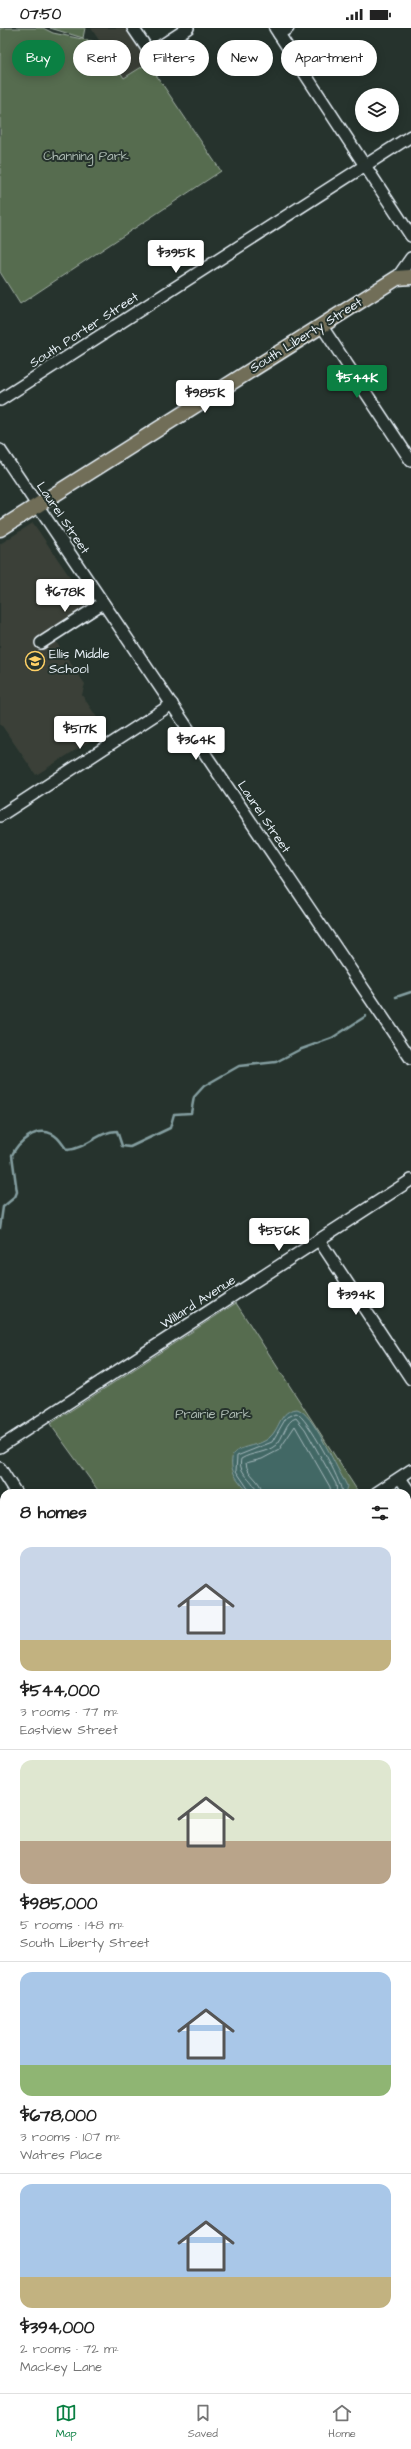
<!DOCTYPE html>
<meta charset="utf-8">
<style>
body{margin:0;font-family:"Architects Daughter",sans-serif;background:#f2f2f2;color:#222;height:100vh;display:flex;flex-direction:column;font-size:15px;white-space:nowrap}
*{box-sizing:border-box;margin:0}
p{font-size:13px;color:#767676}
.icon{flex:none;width:22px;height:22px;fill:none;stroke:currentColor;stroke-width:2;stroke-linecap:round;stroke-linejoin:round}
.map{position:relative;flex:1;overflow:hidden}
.sheet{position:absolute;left:0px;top:1461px;width:411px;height:904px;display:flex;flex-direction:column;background:#fff;border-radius:12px 12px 0 0;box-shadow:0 2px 10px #0003}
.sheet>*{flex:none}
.hud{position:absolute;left:12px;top:12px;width:387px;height:36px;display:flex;gap:8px}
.tools{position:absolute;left:355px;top:60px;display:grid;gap:8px}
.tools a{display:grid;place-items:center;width:44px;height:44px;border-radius:50%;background:#fff;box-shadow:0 2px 10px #0003;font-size:20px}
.price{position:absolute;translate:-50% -34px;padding:0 9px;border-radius:4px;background:#fff;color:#222;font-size:13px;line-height:26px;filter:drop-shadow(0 1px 2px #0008)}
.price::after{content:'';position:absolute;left:50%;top:24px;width:12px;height:9px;margin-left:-6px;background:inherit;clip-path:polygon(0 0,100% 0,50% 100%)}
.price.current{background:#0b8043;color:#fff}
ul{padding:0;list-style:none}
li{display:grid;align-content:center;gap:8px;height:212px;padding:0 20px}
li+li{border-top:1px solid #e0e0e0}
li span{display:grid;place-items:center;height:124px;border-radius:12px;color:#555}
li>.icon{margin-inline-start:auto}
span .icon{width:72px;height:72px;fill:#fffc;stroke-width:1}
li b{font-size:17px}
h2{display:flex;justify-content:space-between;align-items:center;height:48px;padding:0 20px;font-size:17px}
.pill{padding:0 14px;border-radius:18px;background:#fff;box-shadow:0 2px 10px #0003;font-size:14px;line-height:36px}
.pill.current{background:#0b8043;color:#fff}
.status{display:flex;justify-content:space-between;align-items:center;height:28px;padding:0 20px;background:#fff;direction:ltr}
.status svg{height:11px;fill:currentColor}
.dock{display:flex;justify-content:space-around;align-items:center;height:56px;border-top:1px solid #e0e0e0;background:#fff;font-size:11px;color:#767676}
.dock a{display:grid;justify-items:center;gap:2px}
.dock .current{color:#0b8043}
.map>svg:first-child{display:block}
.built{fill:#3a4138}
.green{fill:#576c50;stroke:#a0aea4}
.water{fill:#426765;stroke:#849ea0}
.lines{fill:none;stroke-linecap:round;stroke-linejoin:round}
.shore{stroke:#a6babd;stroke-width:1}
.stream{stroke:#849ea0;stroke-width:2.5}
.minor-casing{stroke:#e8f1f8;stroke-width:14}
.major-casing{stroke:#e8f1f8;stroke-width:17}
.minor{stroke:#26332d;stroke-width:11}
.major{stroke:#716e59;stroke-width:14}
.labels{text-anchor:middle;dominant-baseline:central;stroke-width:4;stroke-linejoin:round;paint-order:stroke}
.park-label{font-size:13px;fill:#aebcb5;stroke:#26332d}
.street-label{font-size:13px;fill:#e8f1f8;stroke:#26332d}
.poi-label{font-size:13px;fill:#e8f1f8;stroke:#26332d;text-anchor:start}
</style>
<div class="status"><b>07:50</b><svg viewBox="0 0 49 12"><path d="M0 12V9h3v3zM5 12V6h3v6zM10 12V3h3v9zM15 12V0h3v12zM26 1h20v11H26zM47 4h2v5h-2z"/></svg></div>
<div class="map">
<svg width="411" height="2365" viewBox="0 0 411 2365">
<rect width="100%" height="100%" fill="#26332d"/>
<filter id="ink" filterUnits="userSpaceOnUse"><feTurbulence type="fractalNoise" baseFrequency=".025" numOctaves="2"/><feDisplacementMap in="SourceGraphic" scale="8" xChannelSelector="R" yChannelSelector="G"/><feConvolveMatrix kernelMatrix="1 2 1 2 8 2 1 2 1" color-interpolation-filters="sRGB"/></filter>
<g filter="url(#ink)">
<g class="built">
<path d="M91 0H125L148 35 124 51Z"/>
<path d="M33 495 96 587 54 611 85 656 82 667 106 703 36 747 0 695V516Z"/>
</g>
<g class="green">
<path d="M0 0H43L53 5 101 15 124 50 148 35 221 143 20 276 0 244Z"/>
<path d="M50 0H85L83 10Z"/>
<path d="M236 1275 359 1465H100L50 1396Z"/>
</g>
<path class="water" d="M297 1381C313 1385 334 1436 344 1452L347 1458 345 1465H249C238 1452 228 1444 233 1426 243 1416 260 1419 270 1409 281 1399 279 1383 297 1381Z"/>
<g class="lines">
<g class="shore">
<path d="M251 1465 236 1443 237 1428 272 1414 286 1390 296 1385C306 1387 343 1455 342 1465"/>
<path d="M256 1465C256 1451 237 1447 241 1431 252 1424 265 1426 276 1417 284 1410 285 1393 296 1390L305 1401 336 1456 337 1465"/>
<path d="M262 1465C262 1452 247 1448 246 1435L262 1431 279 1422 295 1398 330 1459 331 1465"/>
</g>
<g class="stream">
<path d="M396 969 411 964"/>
<path d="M0 1200 3 1179 15 1169 17 1164 12 1127C18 1114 36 1098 52 1106 58 1108 63 1117 67 1122 86 1121 99 1103 117 1103L122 1118 130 1119 170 1100 174 1086 191 1085 194 1069 204 1058 239 1038 276 1034 299 1022 332 1010 366 988"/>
</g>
<defs>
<g id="minor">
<path d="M133 0 150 25 188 0"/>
<path d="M275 0 411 208"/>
<path d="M279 6 288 0"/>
<path d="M397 250 411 230"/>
<path d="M321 297 411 433"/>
<path d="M0 372 411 108"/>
<path d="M0 422 411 1031"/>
<path d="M41 615 103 575"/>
<path d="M0 788 172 676"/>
<path d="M319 1212 411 1351"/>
<path d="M0 1419 411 1152"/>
<path d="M0 1440 16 1465"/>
<path d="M400 1450 411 1466"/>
<path d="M376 1465 411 1442"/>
<path d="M407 1591 411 1592"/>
<path d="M0 1657 4 1662"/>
<path d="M407 1691 411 1696"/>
<path d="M0 1714 4 1711"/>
<path d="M0 1820 4 1817"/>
<path d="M407 1826 411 1825"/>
<path d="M0 1911 4 1917"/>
<path d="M0 1959 4 1957"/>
<path d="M0 2020 4 2027"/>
<path d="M407 2139 411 2136"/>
<path d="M407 2159 411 2165"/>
<path d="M407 2187 411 2185"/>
<path d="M407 2300H411"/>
<path d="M407 2326 411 2323"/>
<path d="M396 2361 398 2365"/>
</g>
<path id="major" d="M0 501 397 250 411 249"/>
</defs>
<use href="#minor" class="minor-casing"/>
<use href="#major" class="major-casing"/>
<use href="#minor" class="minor"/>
<use href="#major" class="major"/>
</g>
</g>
<defs>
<symbol id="school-ring" viewBox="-11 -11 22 22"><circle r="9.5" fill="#26332d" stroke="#ffd166" stroke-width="1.5"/><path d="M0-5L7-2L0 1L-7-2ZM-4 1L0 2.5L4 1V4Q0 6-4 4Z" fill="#ffd166"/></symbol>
</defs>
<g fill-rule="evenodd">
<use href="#school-ring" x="24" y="622" width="22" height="22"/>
</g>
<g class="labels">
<g class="park-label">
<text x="86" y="128">Channing Park</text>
<text x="213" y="1386">Prairie Park</text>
</g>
<g class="street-label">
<text transform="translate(84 302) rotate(-33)">South Porter Street</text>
<text transform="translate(306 307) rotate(-32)">South Liberty Street</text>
<text transform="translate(63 490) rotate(56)">Laurel Street</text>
<text transform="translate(264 789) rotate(56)">Laurel Street</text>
<text transform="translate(198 1274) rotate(-33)">Willard Avenue</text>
</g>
<g class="poi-label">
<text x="49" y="626">Ellis Middle<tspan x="49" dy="15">School</tspan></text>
</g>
</g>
</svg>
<div class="tools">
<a><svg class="icon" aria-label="layers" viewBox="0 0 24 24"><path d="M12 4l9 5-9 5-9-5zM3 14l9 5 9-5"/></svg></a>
</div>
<b class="price" style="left:176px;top:246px">$395K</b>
<b class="price current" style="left:357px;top:371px">$544K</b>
<b class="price" style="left:205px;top:386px">$985K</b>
<b class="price" style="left:65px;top:585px">$678K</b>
<b class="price" style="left:80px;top:722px">$517K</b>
<b class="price" style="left:196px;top:733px">$364K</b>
<b class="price" style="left:279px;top:1224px">$556K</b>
<b class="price" style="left:356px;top:1288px">$394K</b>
<div class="hud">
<a class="pill current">Buy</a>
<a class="pill">Rent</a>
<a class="pill">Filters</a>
<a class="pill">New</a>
<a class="pill">Apartment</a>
</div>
<section class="sheet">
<h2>8 homes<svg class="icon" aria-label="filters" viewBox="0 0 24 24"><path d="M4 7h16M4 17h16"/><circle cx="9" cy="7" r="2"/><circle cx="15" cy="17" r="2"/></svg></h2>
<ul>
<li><span style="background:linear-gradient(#c9d6e8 75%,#c2b280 0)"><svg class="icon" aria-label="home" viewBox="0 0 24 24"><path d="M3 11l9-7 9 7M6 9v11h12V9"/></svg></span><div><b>$544,000</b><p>3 rooms · 77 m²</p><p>Eastview Street</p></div></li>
<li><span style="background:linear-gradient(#dfe7d0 65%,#b9a48a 0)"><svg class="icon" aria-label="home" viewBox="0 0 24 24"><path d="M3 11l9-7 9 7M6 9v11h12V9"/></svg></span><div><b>$985,000</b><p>5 rooms · 148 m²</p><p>South Liberty Street</p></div></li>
<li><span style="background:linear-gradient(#a9c7e8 75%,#8fb573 0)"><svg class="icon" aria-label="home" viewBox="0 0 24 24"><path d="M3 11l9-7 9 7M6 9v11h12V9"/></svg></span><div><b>$678,000</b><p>3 rooms · 107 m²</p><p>Watres Place</p></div></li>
<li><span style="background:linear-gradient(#a9c7e8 75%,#c2b280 0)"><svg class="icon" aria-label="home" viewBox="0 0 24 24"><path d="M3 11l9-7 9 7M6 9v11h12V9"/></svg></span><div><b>$394,000</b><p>2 rooms · 72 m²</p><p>Mackey Lane</p></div></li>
</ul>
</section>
</div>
<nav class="dock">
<a class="current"><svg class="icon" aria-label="map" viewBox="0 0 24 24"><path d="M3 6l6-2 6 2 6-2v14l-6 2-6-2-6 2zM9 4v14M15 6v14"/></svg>Map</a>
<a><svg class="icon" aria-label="saved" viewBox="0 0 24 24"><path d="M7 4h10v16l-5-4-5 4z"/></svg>Saved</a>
<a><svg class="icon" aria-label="home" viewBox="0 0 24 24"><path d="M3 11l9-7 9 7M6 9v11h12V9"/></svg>Home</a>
</nav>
